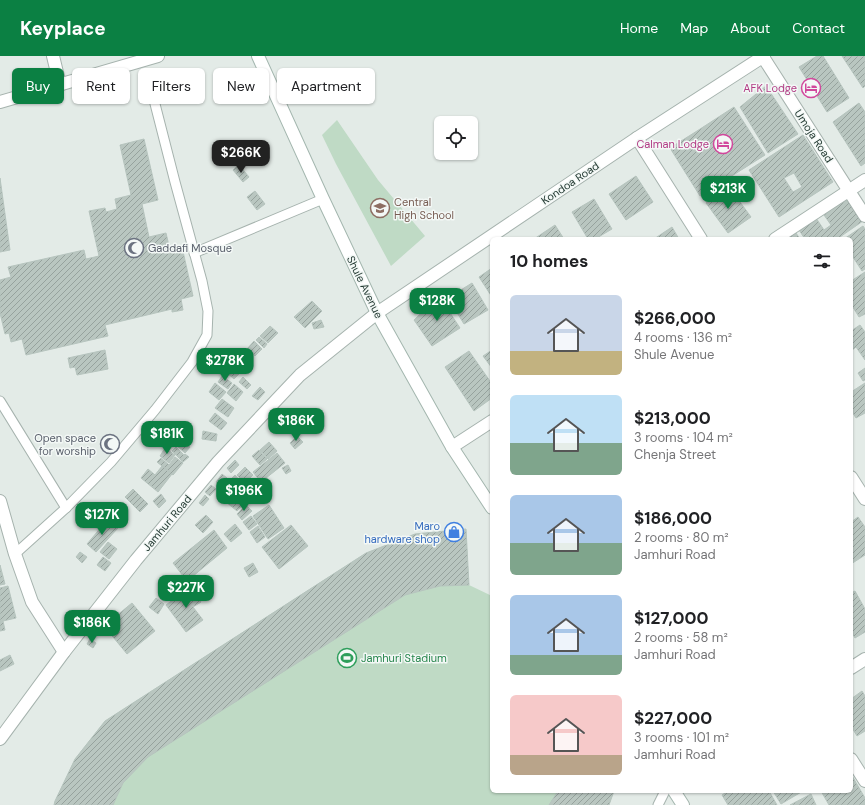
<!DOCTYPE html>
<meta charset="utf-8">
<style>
body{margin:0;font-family:"DM Sans",sans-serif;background:#f2f2f2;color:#202124;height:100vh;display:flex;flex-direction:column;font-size:15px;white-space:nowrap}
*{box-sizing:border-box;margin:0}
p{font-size:13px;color:#757577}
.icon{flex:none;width:22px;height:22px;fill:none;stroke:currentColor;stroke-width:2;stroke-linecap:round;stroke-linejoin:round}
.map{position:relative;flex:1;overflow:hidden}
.side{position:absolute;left:490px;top:181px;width:363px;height:556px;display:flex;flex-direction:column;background:#fff;border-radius:6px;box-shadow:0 1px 3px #0004}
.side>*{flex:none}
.banner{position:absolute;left:12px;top:12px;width:380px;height:36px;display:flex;gap:8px}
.buttons{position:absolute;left:434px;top:60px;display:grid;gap:8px}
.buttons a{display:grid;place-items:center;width:44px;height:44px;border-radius:6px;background:#fff;box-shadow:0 1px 3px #0004;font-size:20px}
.price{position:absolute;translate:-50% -34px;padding:0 9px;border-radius:8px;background:#0b8043;color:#fff;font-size:13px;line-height:26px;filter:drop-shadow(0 1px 2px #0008)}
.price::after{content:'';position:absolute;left:50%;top:24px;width:12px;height:9px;margin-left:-6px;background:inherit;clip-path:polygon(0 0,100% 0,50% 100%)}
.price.active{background:#222;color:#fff}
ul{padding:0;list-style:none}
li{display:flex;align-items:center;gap:12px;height:100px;padding:0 20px}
li span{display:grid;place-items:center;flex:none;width:112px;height:80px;border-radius:6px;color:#555}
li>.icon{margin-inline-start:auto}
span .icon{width:48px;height:48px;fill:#fffc;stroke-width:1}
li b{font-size:17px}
h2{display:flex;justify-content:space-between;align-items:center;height:48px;padding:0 20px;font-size:17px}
.chip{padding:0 14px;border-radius:6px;background:#fff;box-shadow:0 1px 3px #0004;font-size:14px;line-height:36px}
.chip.active{background:#0b8043;color:#fff}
header{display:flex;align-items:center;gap:24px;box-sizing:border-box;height:56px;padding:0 20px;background:#0b8043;color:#fff}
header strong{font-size:19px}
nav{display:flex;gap:22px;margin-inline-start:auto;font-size:14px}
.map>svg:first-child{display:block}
.green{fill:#bfdac5}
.building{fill:url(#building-hatch);stroke:#b6c4be;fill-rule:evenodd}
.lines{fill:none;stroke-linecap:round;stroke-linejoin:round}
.lane-casing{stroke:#a6b3ae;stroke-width:11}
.street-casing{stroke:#a6b3ae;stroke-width:14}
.secondary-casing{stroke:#a3b6ae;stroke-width:14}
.lane{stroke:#fff;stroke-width:9}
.street{stroke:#fff;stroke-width:12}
.secondary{stroke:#fff;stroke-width:12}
.labels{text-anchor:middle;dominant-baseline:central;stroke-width:3;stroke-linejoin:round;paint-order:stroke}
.hotel-label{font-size:11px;fill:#b23c85;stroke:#f3f8f6;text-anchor:end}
.street-label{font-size:11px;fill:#253b34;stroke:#f3f8f6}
.education-label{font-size:11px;fill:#785e54;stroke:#f3f8f6;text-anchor:start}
.worship-label{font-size:11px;fill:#5b616d;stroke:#f3f8f6;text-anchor:start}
.shop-label{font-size:11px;fill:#366cbe;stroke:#f3f8f6;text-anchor:end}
.leisure-label{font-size:11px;fill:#27864d;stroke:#f3f8f6;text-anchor:start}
</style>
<header>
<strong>Keyplace</strong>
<nav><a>Home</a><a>Map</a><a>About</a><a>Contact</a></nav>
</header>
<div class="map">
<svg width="865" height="749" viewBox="0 0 865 749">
<defs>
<pattern id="building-hatch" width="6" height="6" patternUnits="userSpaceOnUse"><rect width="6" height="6" fill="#b9c6c0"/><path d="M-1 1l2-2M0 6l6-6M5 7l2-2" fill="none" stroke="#96a29d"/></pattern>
</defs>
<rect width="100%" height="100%" fill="#e3ebe7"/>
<g class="green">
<path d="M337 64 378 124 425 180 391 210 336 108 322 79Z"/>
<path d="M466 473 469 529 492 540V735H614L609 749H54L55 745 75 703 105 665 366 497 415 478Z"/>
</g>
<g class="building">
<path d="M817 0H823L849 42 827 56 799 11Z"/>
<path d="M842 0H865V30L863 32Z"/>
<path d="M766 30 798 78 768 97 740 51Z"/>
<path d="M859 47 865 56V107L861 110 833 66Z"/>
<path d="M734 51 765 99 700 140 670 92 697 75Z"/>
<path d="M803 79 833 126 779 161 749 114ZM794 117 802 131 793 136 784 122Z"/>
<path d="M144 83 158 144 142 148 149 181 166 177 170 194 182 191 193 240 181 243 183 254 172 256V253L105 269 108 280 26 299 22 283 11 286 9 277 5 278 0 257V224L11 221 8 211 84 194 86 203 99 200 89 155 105 152 106 156 117 153 115 143 131 139 120 89Z"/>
<path d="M239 109 249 121 243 126 233 114Z"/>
<path d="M636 120 653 146 626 164 609 138Z"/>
<path d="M0 122 10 194 0 196Z"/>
<path d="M729 131 751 161 728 177 706 147Z"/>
<path d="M255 135 265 148 257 154 247 141Z"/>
<path d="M594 143 612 173 595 183H588L572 156Z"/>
<path d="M848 143 863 165 837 183H805L799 174 816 162 824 174 831 169 824 159Z"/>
<path d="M555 169 564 183H534Z"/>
<path d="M863 170 865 173V213L862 215 851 198V183H844Z"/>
<path d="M672 171 679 183H654Z"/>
<path d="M796 177 800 183H786Z"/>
<path d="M492 212V241L479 221Z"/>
<path d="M865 216V258L859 261 851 248V225Z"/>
<path d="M472 227 488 254 464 268 448 242Z"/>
<path d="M439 240 460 272 432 290 414 264Z"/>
<path d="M312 245 322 255 305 272 294 261Z"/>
<path d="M321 264 324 271 314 273 312 267Z"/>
<path d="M860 269 865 276V304L856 291 851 295V275Z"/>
<path d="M270 270 278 277 268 287 260 280Z"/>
<path d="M259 281 267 288 264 292 256 284Z"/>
<path d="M254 285 262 293 255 300 247 293Z"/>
<path d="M105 294 108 313 77 319 75 311 70 312 68 302Z"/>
<path d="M492 294V312L483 300Z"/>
<path d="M469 295 492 328V342L474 355 445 311Z"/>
<path d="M244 297 252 305 243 315 235 306Z"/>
<path d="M232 310 240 317 234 323 226 316Z"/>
<path d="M865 312V324L863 325 858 317Z"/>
<path d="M222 320 232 327 228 333 218 326Z"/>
<path d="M243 321 251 329 247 333 239 326Z"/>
<path d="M215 327 226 336 219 344 209 336Z"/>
<path d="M865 327V357L856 362 851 354V336Z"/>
<path d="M234 328 243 336 236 345 227 337Z"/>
<path d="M260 331 265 336 258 344 252 340Z"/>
<path d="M222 343 234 352 228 361 215 352Z"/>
<path d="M215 357 227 367 221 374 209 365Z"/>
<path d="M203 375 217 378 216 385 202 383Z"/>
<path d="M297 380 303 386 295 393 290 387Z"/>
<path d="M179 382 190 391 185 397 174 387Z"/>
<path d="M269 386 277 395 268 403 260 394Z"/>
<path d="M176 391 184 399 185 398 189 401 183 406 172 395Z"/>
<path d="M165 392 175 399 169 407 160 400Z"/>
<path d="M259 394 267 403 260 409 252 400Z"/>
<path d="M277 397 285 407 261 426 253 416Z"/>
<path d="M175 401 183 407 173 419 157 406 161 402 169 409Z"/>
<path d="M235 404 239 409 231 417 227 412Z"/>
<path d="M288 409 291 415 286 418 282 412Z"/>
<path d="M162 410 172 418 158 436 141 422 148 413 155 419Z"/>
<path d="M245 411 253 419 245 427 237 419Z"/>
<path d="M222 418 227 422 221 430 216 426Z"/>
<path d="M235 419 241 426 236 430 230 424Z"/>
<path d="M253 422 258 427 252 433 247 428Z"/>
<path d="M260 427 267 433 261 439 255 432Z"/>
<path d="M211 429 216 433 210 440 205 436Z"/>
<path d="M226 429 233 436 226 442 220 436Z"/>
<path d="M133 433 148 448 140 456 125 441Z"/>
<path d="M250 433 257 440 251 446 244 439Z"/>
<path d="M161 438 166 445 159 452 153 445Z"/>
<path d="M234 438 244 447 237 455 226 446Z"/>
<path d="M205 439 209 443 203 450 199 447Z"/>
<path d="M246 449 252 455 242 464 237 458Z"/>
<path d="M269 449 284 472 268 483 253 460Z"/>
<path d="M206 459 213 466 203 477 195 469Z"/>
<path d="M251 460 257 468 249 474 243 466Z"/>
<path d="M858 461 865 471V499L851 508V466Z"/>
<path d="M108 463 118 472 96 496 87 488Z"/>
<path d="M235 468 242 477 231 486 224 478Z"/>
<path d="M291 469 308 490 279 513 262 491Z"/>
<path d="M258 470 265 481 257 487 250 476Z"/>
<path d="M466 473 469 529 440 530 405 539 148 701 123 727 113 749H54L55 745 75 703 105 665 366 497 415 478Z"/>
<path d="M214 474 227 492 187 525 173 507Z"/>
<path d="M108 486 117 493 109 503 100 496Z"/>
<path d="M80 496 87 501 82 507 76 501Z"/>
<path d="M103 501 111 507 105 515 97 509Z"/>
<path d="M253 507 258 516 249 521 244 512Z"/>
<path d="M0 509 5 528 0 529Z"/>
<path d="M8 530 16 562 3 565 5 574 0 575V532Z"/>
<path d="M190 531 201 546 193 551 203 564 186 576 166 549Z"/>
<path d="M855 535 865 553V576L855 582 851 575V537Z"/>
<path d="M156 542 164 548 158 558 149 551Z"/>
<path d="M132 547 155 575 127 598 104 570Z"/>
<path d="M90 583 96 587 93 592 87 588Z"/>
<path d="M10 599 14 608 0 615V604Z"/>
<path d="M862 635 865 640V675L857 680 851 670V643Z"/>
<path d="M851 718 865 742V749H829L821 735H851Z"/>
<path d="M558 735H614L609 749H549Z"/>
<path d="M728 735H764L765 738 769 735 777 749H728L722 739Z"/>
<path d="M773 735H803L781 748Z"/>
<path d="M811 738 816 749H790Z"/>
</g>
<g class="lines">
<defs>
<g id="lane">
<path d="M194 197 323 143"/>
<path d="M0 345 66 452"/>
<path d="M15 498 66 452 111 406 155 354 192 306 207 279 208 255 202 225 175 126 154 44"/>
<path d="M658 749 665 735"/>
</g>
<g id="street">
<path d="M53 0 60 29"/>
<path d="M763 1 865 160"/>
<path d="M0 46 158 0"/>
<path d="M637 82 701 183"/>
<path d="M775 183 865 124"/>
<path d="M452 391 492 365"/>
<path d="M851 421 865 443"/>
<path d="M0 445 15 498 32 546 64 596"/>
<path d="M851 612 865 603"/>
<path d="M0 683 64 596 136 504 218 406 300 319 377 257 637 82 764 0"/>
<path d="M851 703 865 725"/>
</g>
<g id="secondary">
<path d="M258 0 323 143 377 257 452 391 492 452"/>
<path d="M674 735 683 749"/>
</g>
</defs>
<use href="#lane" class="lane-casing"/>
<use href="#street" class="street-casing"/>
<use href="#secondary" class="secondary-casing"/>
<use href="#lane" class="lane"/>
<use href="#street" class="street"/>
<use href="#secondary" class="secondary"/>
</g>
<defs>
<symbol id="hotel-ring" viewBox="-11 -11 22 22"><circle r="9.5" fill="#f3f8f6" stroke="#d1479c" stroke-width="1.5"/><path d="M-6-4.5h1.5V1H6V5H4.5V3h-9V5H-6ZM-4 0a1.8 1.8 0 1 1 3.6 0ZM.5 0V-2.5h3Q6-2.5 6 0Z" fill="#d1479c"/></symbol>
<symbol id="school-ring" viewBox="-11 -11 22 22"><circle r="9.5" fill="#f3f8f6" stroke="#8d6e63" stroke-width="1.5"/><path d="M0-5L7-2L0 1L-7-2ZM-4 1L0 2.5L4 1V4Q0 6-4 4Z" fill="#8d6e63"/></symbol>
<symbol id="mosque-ring" viewBox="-11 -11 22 22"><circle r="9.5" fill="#f3f8f6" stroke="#6b7280" stroke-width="1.5"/><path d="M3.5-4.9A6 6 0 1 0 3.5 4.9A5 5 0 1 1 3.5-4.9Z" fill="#6b7280"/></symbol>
<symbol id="shop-ring" viewBox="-11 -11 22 22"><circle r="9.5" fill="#f3f8f6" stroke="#3f7fe0" stroke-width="1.5"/><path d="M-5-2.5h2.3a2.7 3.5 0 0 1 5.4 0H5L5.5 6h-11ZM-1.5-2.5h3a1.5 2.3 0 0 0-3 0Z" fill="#3f7fe0"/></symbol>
<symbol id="stadium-ring" viewBox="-11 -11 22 22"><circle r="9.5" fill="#f3f8f6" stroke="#2e9e5b" stroke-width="1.5"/><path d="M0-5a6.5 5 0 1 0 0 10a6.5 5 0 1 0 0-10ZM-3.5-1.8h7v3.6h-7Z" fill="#2e9e5b"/></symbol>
</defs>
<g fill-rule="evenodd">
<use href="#hotel-ring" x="800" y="21" width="22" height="22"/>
<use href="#hotel-ring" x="712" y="77" width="22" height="22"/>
<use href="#school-ring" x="369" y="141" width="22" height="22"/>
<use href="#mosque-ring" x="123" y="181" width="22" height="22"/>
<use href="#mosque-ring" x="99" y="377" width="22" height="22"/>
<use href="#shop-ring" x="443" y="465" width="22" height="22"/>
<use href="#stadium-ring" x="336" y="591" width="22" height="22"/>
</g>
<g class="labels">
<g class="hotel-label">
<text x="797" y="32">AFK Lodge</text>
<text x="709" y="88">Calman Lodge</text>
</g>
<g class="street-label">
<text transform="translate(814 80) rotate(57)">Umoja Road</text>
<text transform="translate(570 127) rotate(-34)">Kondoa Road</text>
<text transform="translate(365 231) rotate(64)">Shule Avenue</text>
<text transform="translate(167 467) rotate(-50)">Jamhuri Road</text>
</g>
<g class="education-label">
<text x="394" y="146">Central<tspan x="394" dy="13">High School</tspan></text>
</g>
<g class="worship-label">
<text x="148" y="192">Gaddafi Mosque</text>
<text x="96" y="382" text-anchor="end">Open space<tspan x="96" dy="13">for worship</tspan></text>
</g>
<g class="shop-label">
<text x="440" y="470">Maro<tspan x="440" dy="13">hardware shop</tspan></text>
</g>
<g class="leisure-label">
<text x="361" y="602">Jamhuri Stadium</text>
</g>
</g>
</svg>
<div class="buttons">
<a><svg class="icon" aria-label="locate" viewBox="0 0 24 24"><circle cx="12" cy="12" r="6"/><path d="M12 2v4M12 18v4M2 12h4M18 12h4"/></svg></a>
</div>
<b class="price active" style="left:241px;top:118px">$266K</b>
<b class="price" style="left:728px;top:154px">$213K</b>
<b class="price" style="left:437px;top:266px">$128K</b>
<b class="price" style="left:225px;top:326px">$278K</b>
<b class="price" style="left:296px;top:386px">$186K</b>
<b class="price" style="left:167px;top:399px">$181K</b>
<b class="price" style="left:244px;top:456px">$196K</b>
<b class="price" style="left:102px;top:480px">$127K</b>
<b class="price" style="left:186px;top:553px">$227K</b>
<b class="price" style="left:92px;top:588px">$186K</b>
<div class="banner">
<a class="chip active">Buy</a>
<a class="chip">Rent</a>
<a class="chip">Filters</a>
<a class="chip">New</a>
<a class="chip">Apartment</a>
</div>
<section class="side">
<h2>10 homes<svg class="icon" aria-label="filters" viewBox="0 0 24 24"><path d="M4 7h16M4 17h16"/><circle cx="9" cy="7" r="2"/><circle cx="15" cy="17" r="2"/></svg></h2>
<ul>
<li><span style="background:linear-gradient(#c9d6e8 70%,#c2b280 0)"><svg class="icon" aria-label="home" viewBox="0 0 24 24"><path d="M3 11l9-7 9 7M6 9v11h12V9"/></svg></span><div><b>$266,000</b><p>4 rooms · 136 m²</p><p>Shule Avenue</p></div></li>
<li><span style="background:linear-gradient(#bfe0f5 60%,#7fa58c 0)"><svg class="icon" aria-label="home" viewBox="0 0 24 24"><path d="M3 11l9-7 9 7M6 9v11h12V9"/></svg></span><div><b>$213,000</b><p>3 rooms · 104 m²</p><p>Chenja Street</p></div></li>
<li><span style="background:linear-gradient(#a9c7e8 60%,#7fa58c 0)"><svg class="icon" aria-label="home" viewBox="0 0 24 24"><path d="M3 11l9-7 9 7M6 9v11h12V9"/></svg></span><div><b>$186,000</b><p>2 rooms · 80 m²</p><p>Jamhuri Road</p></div></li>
<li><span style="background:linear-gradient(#a9c7e8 75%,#7fa58c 0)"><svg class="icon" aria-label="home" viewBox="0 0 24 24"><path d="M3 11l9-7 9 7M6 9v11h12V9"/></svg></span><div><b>$127,000</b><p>2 rooms · 58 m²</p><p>Jamhuri Road</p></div></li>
<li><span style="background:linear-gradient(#f6c9c9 75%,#b9a48a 0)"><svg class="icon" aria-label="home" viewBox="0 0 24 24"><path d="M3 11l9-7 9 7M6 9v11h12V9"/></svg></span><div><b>$227,000</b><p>3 rooms · 101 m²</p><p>Jamhuri Road</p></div></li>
</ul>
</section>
</div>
